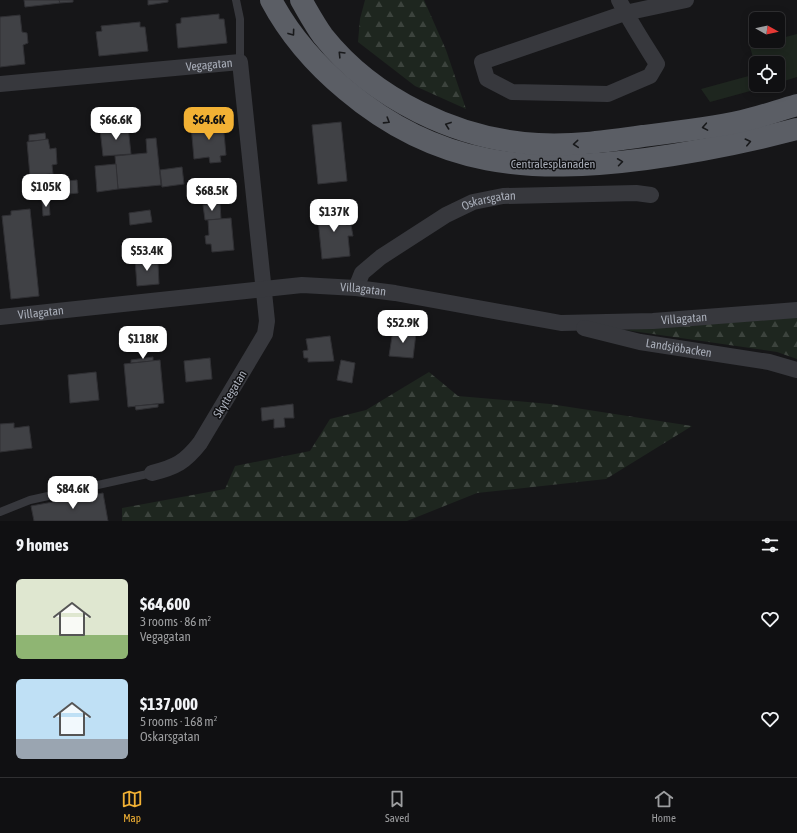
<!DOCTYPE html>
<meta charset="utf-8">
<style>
body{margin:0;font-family:"Asap Condensed",sans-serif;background:#19191b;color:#f1f3f6;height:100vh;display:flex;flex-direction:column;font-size:15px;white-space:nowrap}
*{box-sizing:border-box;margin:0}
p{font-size:13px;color:#9c9d9f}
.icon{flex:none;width:22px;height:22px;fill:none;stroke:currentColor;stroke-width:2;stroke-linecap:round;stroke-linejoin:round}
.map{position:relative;height:521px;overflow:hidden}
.details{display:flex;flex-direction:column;background:#101012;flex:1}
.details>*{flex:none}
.needle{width:26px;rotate:98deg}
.fabs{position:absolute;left:749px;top:12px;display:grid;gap:8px}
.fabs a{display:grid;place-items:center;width:36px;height:36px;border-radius:6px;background:#101012;box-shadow:0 2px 10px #0003,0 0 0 1px #303032;font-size:20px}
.price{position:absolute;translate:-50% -34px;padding:0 9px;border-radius:8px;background:#fff;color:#222;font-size:13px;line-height:26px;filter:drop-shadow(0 1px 2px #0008)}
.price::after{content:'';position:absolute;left:50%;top:24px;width:12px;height:9px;margin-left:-6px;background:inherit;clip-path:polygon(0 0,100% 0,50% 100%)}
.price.selected{background:#f2b134;color:#111}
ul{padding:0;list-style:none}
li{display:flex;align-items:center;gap:12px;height:100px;padding:0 16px}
li span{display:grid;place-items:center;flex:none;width:112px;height:80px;border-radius:6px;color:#555}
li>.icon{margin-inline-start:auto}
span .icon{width:48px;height:48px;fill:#fffc;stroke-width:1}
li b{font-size:17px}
h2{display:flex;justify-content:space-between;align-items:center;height:48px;padding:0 16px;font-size:17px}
.tab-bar{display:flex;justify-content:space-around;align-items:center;height:56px;border-top:1px solid #303032;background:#101012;font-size:11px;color:#9c9d9f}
.tab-bar a{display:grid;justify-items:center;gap:2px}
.tab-bar .selected{color:#f2b134}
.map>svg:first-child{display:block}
.forest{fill:url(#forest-firs)}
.green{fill:#1e261f}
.building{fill:#404145;stroke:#303034}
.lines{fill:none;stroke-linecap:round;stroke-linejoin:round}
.service{stroke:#37383d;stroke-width:8}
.minor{stroke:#37383d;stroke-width:16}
.trunk{stroke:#5b5e65;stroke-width:22}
.oneway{stroke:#18191b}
.labels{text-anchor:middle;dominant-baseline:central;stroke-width:3;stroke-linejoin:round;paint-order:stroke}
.street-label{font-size:12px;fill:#a8adb8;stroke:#111113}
</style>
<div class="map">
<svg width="797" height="521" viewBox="0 0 797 521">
<defs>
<pattern id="forest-firs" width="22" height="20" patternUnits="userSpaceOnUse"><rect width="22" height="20" fill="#1e261f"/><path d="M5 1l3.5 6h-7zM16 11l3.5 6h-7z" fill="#3c433d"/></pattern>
</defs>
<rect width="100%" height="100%" fill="#161618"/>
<g class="forest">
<path d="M365 0H424L446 50 466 109 415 86 358 42 360 19Z"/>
<path d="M797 317V359L777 352 625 330Z"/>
<path d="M429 372 458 396 550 404 692 426 606 479 477 493 407 521H122V508L225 489 235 466 310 451 330 419 366 410Z"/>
</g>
<g class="green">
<path d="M797 34V77L778 83V63H756V68L750 47 778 41V39Z"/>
<path d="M756 74V85H772L710 102 701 89Z"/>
</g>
<g class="building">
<path d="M24 0H59L60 3 25 7Z"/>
<path d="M59 0H73V2L60 3Z"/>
<path d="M148 0H168V2L148 5Z"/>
<path d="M219 14V19H224L227 43 178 48 176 24 181 23V18Z"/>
<path d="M20 15 22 32 27 33 28 43 23 45 25 64 0 67V17Z"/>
<path d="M140 22V27H145L148 51 99 56 96 32 102 31 101 26Z"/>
<path d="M223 122 226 155 220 156 221 162 210 163 209 157 194 159 191 125Z"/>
<path d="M341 122 347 181 318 184 312 125Z"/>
<path d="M128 126 131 154 103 156 100 129Z"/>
<path d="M45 133 46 140 29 141V135Z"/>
<path d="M156 138 161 185 118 189 115 156 147 153 146 139Z"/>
<path d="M48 139 50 149 56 148 57 164 52 165 53 174 30 176 27 142Z"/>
<path d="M116 164 118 189 97 192 95 166Z"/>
<path d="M182 167 184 184 162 187 160 170Z"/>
<path d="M50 174 51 180 34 182 33 176Z"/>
<path d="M77 180 78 193 59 195 57 182Z"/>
<path d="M42 200H49L50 215 43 216Z"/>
<path d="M220 204 221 219 205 220 203 205Z"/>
<path d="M344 207 346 225H351L353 236H348L350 256 322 259 317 209Z"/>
<path d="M30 209 39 296 11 299 2 216 11 215V211Z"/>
<path d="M150 210 152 222 130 225 129 213Z"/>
<path d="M231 218 234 250 212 252 211 244H206L205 236 209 235 208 220Z"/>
<path d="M154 258V264H158L159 284 137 286 135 259Z"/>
<path d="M393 330 416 333 413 358 389 356Z"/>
<path d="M330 336 334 361 308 362V358H304L303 351 308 350 306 339Z"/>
<path d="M153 357V361L131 363V360Z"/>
<path d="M210 358 212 379 186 382 184 361Z"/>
<path d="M160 360 164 403 128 407 124 364Z"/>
<path d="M341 360 355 363 352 383 337 380Z"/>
<path d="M96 372 99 400 70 403 68 375Z"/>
<path d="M158 404V407L136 410 135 406Z"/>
<path d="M293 404 294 418H284L285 427 274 428V419L262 421 261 408Z"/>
<path d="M14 423V428L29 426 32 448 0 452V424Z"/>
<path d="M103 493 108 521H34L31 506Z"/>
</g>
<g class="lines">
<g class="service">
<path d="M236 0 240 19V62"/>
<path d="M0 512 30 500 152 473"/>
</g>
<g class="minor">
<path d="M619 0C630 22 644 43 657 64L650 76 608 94 512 92 487 79 482 62 625 13 686 0"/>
<path id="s1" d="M0 84 240 62 267 321 265 334 200 443C185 462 176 467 152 473"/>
<path id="s2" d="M356 288 362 273 381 257 446 215 473 202 503 196 636 193 651 195"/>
<path id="s3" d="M0 317 302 285 356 288 395 293 561 323 653 321 797 310"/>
<path id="s4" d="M584 328 640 342 769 362 797 370"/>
</g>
<g class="trunk">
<path d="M271 0C289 34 316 65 346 90 438 168 531 174 646 159 697 152 747 142 797 129"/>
<path d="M301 0C308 12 315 25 323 36 373 99 458 140 538 144 573 146 609 141 643 136 676 132 710 128 742 121 760 117 779 110 797 105"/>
</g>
</g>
<defs><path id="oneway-chevron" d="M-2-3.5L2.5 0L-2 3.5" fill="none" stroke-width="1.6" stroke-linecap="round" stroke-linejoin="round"/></defs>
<g class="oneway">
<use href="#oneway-chevron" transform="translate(292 33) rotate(54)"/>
<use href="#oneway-chevron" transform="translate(341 54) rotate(-134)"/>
<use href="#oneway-chevron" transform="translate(387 121) rotate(32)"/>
<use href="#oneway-chevron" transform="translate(448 125) rotate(-160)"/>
<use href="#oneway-chevron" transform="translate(705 127) rotate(170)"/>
<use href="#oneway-chevron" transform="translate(748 142) rotate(-13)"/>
<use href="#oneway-chevron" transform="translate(576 144) rotate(175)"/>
<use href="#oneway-chevron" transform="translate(620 162) rotate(-8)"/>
</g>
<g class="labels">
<g class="street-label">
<text stroke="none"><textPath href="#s1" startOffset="210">Vegagatan</textPath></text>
<text x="553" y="164">Centralesplanaden</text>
<text stroke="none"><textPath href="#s2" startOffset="164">Oskarsgatan</textPath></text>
<text stroke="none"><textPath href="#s3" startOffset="365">Villagatan</textPath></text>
<text stroke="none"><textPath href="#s3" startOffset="41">Villagatan</textPath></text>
<text stroke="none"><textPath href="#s3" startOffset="689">Villagatan</textPath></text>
<text stroke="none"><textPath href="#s4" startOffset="97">Landsjöbacken</textPath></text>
<text transform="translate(230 394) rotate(-59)">Skyttegatan</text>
</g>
</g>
</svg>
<div class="fabs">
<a><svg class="needle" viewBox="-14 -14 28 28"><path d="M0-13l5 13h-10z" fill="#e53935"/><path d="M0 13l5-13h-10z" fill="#9c9d9f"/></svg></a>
<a><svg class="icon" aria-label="locate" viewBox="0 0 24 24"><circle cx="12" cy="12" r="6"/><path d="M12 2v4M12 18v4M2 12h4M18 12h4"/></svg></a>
</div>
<b class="price" style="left:116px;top:141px">$66.6K</b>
<b class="price selected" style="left:209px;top:141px">$64.6K</b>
<b class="price" style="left:46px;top:208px">$105K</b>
<b class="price" style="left:212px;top:212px">$68.5K</b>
<b class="price" style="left:334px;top:233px">$137K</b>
<b class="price" style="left:147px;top:272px">$53.4K</b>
<b class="price" style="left:403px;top:344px">$52.9K</b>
<b class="price" style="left:143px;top:360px">$118K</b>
<b class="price" style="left:73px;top:510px">$84.6K</b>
</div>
<section class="details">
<h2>9 homes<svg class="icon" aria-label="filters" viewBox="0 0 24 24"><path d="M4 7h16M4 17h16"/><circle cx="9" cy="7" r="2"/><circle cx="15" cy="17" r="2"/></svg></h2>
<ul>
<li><span style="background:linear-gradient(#dfe7d0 70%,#8fb573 0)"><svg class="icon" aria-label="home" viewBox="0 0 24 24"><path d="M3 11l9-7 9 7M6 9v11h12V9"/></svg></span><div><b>$64,600</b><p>3 rooms · 86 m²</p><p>Vegagatan</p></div><svg class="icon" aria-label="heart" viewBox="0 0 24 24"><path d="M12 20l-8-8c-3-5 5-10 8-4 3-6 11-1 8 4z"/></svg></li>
<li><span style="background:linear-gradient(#bfe0f5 75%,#9aa5b1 0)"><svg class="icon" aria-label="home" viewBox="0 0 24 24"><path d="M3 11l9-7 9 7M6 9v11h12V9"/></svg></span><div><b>$137,000</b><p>5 rooms · 168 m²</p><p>Oskarsgatan</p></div><svg class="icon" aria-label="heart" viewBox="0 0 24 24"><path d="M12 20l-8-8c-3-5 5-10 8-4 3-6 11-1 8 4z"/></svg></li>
</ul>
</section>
<nav class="tab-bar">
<a class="selected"><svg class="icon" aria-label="map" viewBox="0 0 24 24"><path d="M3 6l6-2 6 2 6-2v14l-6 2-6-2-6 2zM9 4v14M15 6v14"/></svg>Map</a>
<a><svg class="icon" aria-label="saved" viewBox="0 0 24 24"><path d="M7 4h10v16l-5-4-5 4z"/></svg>Saved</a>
<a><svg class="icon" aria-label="home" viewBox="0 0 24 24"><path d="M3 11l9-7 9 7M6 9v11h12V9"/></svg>Home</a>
</nav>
